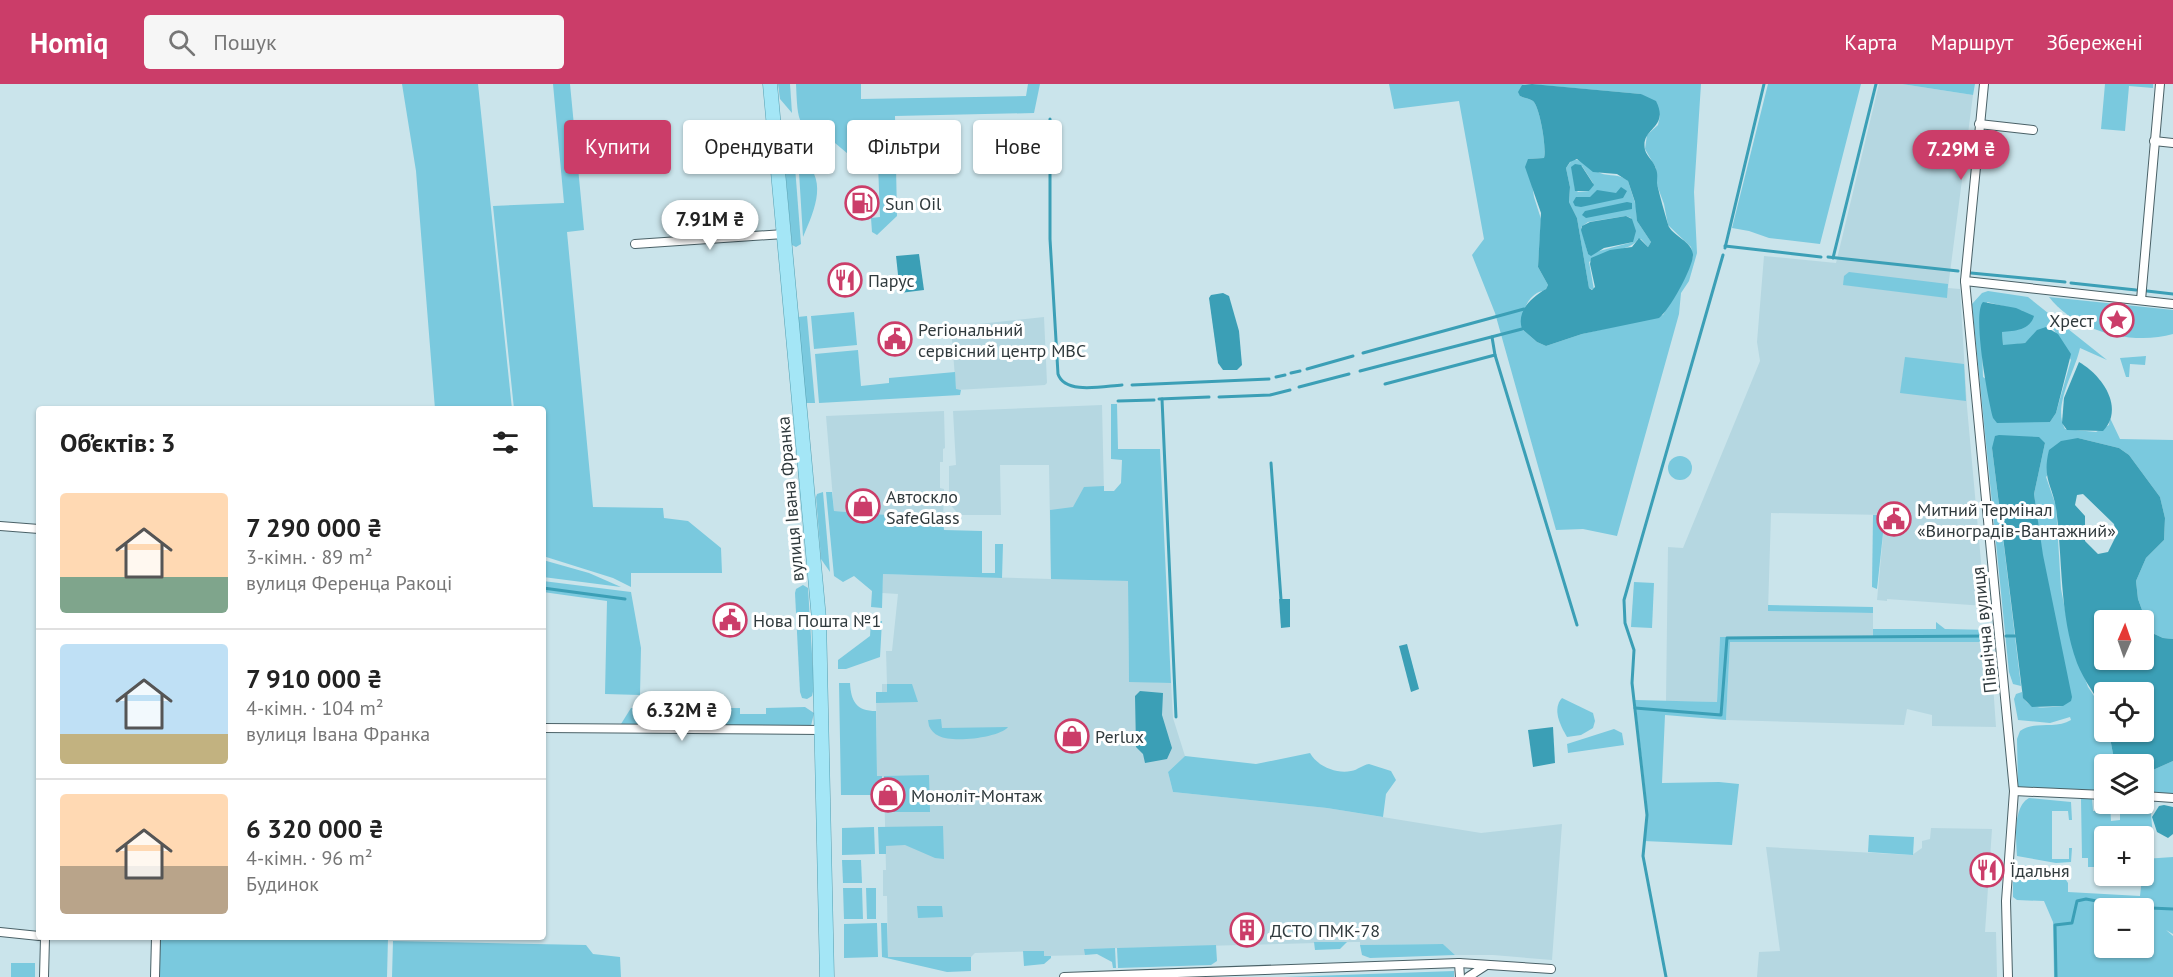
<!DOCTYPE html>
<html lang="uk">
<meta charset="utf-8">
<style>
body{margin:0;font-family:"PT Sans",sans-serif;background:#f6f6f6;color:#222;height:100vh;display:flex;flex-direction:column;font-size:22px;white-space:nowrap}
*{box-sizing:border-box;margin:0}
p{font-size:20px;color:#767676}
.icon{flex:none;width:33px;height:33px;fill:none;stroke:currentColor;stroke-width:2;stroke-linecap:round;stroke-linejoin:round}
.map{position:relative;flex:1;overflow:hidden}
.panel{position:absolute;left:36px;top:322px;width:510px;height:534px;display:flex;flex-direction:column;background:#fff;border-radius:6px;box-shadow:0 2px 4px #0004}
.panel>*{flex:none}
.guide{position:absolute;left:564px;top:36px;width:570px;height:54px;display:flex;gap:12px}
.needle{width:39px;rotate:2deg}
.buttons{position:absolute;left:2094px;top:526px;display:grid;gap:12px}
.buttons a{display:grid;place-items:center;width:60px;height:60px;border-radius:6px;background:#fff;box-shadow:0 2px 4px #0004;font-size:30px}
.price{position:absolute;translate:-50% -51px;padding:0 14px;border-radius:21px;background:#fff;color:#222;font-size:20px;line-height:39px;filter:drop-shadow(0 2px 3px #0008)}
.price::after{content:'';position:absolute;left:50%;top:36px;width:18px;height:14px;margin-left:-9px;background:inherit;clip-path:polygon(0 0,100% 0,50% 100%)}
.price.selected{background:#cb3d69;color:#fff}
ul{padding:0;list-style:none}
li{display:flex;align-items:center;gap:18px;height:150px;padding:0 24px}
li+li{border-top:2px solid #e0e0e0}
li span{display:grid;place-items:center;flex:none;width:168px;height:120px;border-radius:6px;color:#555}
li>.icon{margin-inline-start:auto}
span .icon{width:72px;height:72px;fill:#fffc;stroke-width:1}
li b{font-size:26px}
h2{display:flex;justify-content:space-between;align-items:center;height:72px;padding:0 24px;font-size:26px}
.chip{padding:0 21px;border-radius:6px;background:#fff;box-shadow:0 2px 4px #0004;font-size:21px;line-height:54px}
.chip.selected{background:#cb3d69;color:#fff}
header{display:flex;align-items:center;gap:36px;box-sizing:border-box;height:84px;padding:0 30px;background:#cb3d69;color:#fff}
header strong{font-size:28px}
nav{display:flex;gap:33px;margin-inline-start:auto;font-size:21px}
.search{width:420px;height:54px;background:#f6f6f6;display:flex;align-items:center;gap:15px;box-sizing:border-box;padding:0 21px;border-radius:6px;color:#767676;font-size:22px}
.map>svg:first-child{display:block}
.built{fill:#b5d7e1}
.green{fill:#7ac9de;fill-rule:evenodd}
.water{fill:#3b9fb6;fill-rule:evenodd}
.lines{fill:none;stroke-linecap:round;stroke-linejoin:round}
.stream{stroke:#3b9fb6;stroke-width:3}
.street-casing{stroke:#4a6167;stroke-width:10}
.primary-casing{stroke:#549fb1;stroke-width:15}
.street{stroke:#fff;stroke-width:8}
.primary{stroke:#a4e6f6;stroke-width:14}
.labels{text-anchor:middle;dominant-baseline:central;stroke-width:6;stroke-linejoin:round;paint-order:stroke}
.poi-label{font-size:18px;fill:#303a3d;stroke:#fff;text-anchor:start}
.street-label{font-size:18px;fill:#303a3d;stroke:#fff}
</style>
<header>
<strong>Homiq</strong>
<div class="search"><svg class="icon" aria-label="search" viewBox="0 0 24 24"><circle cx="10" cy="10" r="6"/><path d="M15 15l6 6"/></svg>Пошук</div>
<nav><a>Карта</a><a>Маршрут</a><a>Збережені</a></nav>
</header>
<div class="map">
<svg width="2173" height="893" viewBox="0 0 2173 893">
<rect width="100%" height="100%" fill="#cae4eb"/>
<g class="built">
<path d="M1879 0H1902L1973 11 1948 204 1960 205 1967 323 1985 522 1887 515V517L1877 516 1885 431 1771 429 1768 527 1873 529V552L1720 553 1717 618 1666 617 1668 463 1683 464 1760 277 1757 258 1764 172 1836 179Z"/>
<path d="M1044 233 1047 299 1045 301 956 306 951 243Z"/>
<path d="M1102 321 1106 496 1128 497 1129 597 1171 599 1173 634 1185 672 1168 688 1173 708 1327 724 1481 749 1562 740 1552 876 1493 871H1455L1443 860 1360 861V858H1354L1085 865V871L1044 872 1043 867 975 869 971 873H888L887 812H883V786H886L884 693 877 692 876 608H882V600H887L886 567H892L898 510 882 509 883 490 1051 495 1049 381H1000L1001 431H959L949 419V382L956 381 953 327Z"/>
<path d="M944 327 945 364 943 365V378H940V404L944 405 943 435 834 427 826 332Z"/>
<path d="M1730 557 1990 558 1996 643 1932 642V631L1907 625 1904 641 1726 636Z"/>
<path d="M1931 744 1992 745 1985 848H1996L1997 893H1757L1759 868 1780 867 1766 763 1912 771 1922 764V757L1930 755Z"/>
</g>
<g class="green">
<path d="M402 0H478L512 325H435L416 87Z"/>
<path d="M553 0H570L584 146 567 148 593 423 663 424 664 434 688 437 721 464 722 489H631V503L613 494 543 472V326L514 325 493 122 564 119Z"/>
<path d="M778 0H790L792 29 780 15Z"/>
<path d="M796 0H861V15L1026 12 1028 0H1040L1034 29 895 32 897 132 877 151 872 148 871 134 880 133 878 80H860L835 59 830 64C797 40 798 41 796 0Z"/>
<path d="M1389 0H1525L1522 1 1520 12C1524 14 1530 15 1533 17 1540 23 1547 66 1544 74L1528 75 1534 113 1541 135 1538 183 1548 201C1545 208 1543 206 1537 209 1524 217 1522 232 1522 245L1537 258 1546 262 1582 250 1663 231 1693 173 1691 163 1668 141 1664 120 1657 101 1656 84 1645 65 1647 51 1658 41 1660 32 1641 10 1530 0H1701L1694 108 1697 169 1689 197 1681 209 1679 230 1617 452 1583 445 1556 446 1495 229 1472 171 1484 155 1459 17 1394 25Z"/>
<path d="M1768 0H1861L1820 160 1769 154 1749 147 1732 144Z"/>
<path d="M1902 0H1975L1973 11Z"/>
<path d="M2105 0H2153V4L2129 2 2125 47 2101 45Z"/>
<path d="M783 64 794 70 801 160 796 163 792 161Z"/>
<path d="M798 72C830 93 815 125 803 153Z"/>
<path d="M1572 76C1584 74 1590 84 1600 89 1610 93 1619 89 1628 97L1636 122 1637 137 1651 158 1648 163 1641 155H1638C1629 169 1604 164 1589 178L1594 206 1589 204 1577 134 1569 118 1570 103 1566 84ZM1572 82H1582L1593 99 1589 107 1578 108 1575 105ZM1626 132 1631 134 1633 158 1588 170 1581 143 1588 138Z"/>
<path d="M1849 188 1948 200 1947 214 1843 201 1844 192Z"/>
<path d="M1988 207 2028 213 2107 276 2080 264C2075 288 2052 322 2065 345L2096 348 2109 341 2110 334 2120 355 2173 356V555L2163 554 2150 548 2138 515 2136 497 2146 474 2164 456 2165 434 2160 413 2129 371 2119 364 2078 354 2046 393 2056 422 2061 505 2071 556 2088 603 2104 627V648H2109L2115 681H2104V707L2018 703 2017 655 2020 647C2034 636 2055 646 2071 636L2070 633 2050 639 2018 636 2014 615 2016 610 2022 608C2026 629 2046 623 2063 622L2034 410 2045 359 1992 364 2021 602 2013 600 2009 588 1972 220 1982 209ZM1987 218 2023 227 2002 248 2003 262 2025 259C2035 251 2040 240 2054 246L2071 276 2056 329 2050 338 1983 293 1982 266Z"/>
<path d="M2049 213 2173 226V250C2132 262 2075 247 2049 213Z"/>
<path d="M854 228 857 261 814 265 811 232Z"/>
<path d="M807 232 815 319H806L798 233Z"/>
<path d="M858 266 861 302 889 299V294L955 288 956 305 961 306 960 311 819 319 815 270Z"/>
<path d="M2146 272 2145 281 2130 280 2129 293H2126L2120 274Z"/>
<path d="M1905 273 1964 280 1966 317 1900 309Z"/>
<path d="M1111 320H1117L1118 365H1160L1171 599 1129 598 1128 497 1051 495 1050 426 1073 423 1084 403 1104 402V407H1114L1121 399 1122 376 1111 375Z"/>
<circle cx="1680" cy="384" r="12"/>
<path d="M823 408 830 488 821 475 816 413 817 410Z"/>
<path d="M826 408H832L834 427 943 435 944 446 982 447V489H995V460H1003L1002 494 883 490 882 524 871 523 872 507 854 492 843 498 834 492Z"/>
<path d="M1873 431H1885L1877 505 1872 503Z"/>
<path d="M543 476 589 489 621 503 543 493Z"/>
<path d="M543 497 631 508 641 564 640 611 605 610 607 517 543 508Z"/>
<path d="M1634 498 1654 499 1652 544 1631 543Z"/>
<path d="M803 501 808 504 814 603 812 612 807 615 802 614 800 608 795 509 796 505Z"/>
<path d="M1768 521 1873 523V529L1768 527Z"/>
<path d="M871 537H882L880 573 846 585H838V576L870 552Z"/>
<path d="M1936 538 1945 545 1990 546V558H1730L1726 636 1665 631 1662 699 1719 698 1739 700 1732 761 1644 757 1648 731 1635 616 1717 618 1720 553 1873 552V545H1936Z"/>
<path d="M839 599H850C851 617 856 627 876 627L877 692H882L883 723H874V711H841Z"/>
<path d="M887 600H912L918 618 876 619V608H887Z"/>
<path d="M1562 614 1593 629 1595 637 1593 644 1581 651 1567 653C1560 641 1552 625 1562 614Z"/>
<path d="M805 623 814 629 811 642 621 640 631 624H740V630H766V624Z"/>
<path d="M941 635 942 644 1008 643C999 654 952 659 939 652 934 650 931 646 929 642L928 636Z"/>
<path d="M1614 645 1622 649 1624 661 1568 669 1567 660Z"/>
<path d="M1310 669C1317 682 1336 690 1351 687 1358 686 1362 681 1369 680L1391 687 1396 696 1386 710 1383 733 1327 724 1173 708 1168 688 1185 672 1256 680Z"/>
<path d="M2173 677V711L2144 709V690Z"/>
<path d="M929 691 930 728H892V698H884V692Z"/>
<path d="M2029 714 2071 718 2072 736H2069L2068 727H2052V775H2069V764H2072L2071 778 2056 779 2017 772C2016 756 2013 722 2029 714Z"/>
<path d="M2081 715H2092L2093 727H2098V716H2104V720H2110L2111 737 2120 736V720L2150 718 2153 753H2104V783H2088V774H2082Z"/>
<path d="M943 742 944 775 935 774 905 761 886 762V770H879L878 743Z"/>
<path d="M874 743 875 770 842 771V744Z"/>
<path d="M1869 751 1914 753 1913 771 1868 768Z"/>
<path d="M2173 773V850L2166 846 2173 852V893H2054L2053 838 2044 817 2017 816 2013 813V789L2016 785 2023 781 2047 785 2043 790C2055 785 2061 787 2068 799V808L2140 812 2144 775ZM2104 825H2144V864H2104Z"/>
<path d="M842 776H861L862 799H843Z"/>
<path d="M843 804H862L863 835H844Z"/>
<path d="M866 804H876V835H867Z"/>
<path d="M917 822H942L943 833 918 834Z"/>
<path d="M877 839 878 873 844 874V840Z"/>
<path d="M881 839H887L888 873H971V887L947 888 882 873Z"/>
<path d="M160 854H388L387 893H160Z"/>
<path d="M393 857 586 861 593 870 620 873 621 893H392Z"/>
<path d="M1314 858H1347L1340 865 1315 866Z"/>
<path d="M1443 860 1455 871 1370 874 1362 871 1360 861Z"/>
<path d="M1216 861 1217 877 1211 881 1118 884 1117 864Z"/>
<path d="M1115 864 1116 884H1113L1112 878 1097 870 1085 871 1084 865Z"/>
<path d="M1023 867H1044V872H1051V874L1044 880 1024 882Z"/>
<rect x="11" y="879" width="24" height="14"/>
<path d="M1454 887V893H1284Z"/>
</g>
<g class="water">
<path d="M1532 0 1641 10 1656 17C1670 45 1640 43 1645 66 1647 73 1654 77 1656 85 1658 90 1657 94 1657 99 1657 102 1668 141 1669 143 1675 153 1691 157 1693 170 1694 182 1669 227 1659 234L1582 250 1546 262 1537 258 1522 245C1516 227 1532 213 1546 205L1548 201 1538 183 1541 129 1525 83 1528 75 1544 74C1547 66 1540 23 1533 17 1530 15 1524 14 1520 12L1518 8 1522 1ZM1577 75 1593 88 1617 90 1628 97 1635 118 1637 137 1651 158 1648 163 1639 154 1632 163 1610 166 1591 174 1590 180 1595 203 1592 206 1589 204 1577 134 1569 118 1570 103 1566 84 1570 78Z"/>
<path d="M1575 80 1581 81 1594 101 1589 107H1575L1571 83Z"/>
<path d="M1621 103 1627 107 1623 114 1581 123 1575 122 1573 118 1576 113H1590L1597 106 1616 109Z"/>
<path d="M1627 118 1632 119V125L1586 134 1582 131 1585 127Z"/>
<path d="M1626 132 1632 135 1636 147 1633 158 1604 164 1591 172 1588 170 1581 146 1582 142 1590 138Z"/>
<path d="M919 170 924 206 900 209 896 172Z"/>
<path d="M1223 209 1229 212 1239 247 1242 281 1237 286H1223L1218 279 1209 214 1211 211Z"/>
<path d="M1983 218 2016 224 2034 232C2030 246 2015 247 2002 248L2003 261 2025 259 2037 246 2046 243 2058 250 2071 270 2056 329 2050 338 1997 339 1993 334C1988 316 1972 229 1983 218Z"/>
<path d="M2079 278C2102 291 2125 324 2103 347L2067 346 2062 339 2064 314Z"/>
<path d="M1999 351 2039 353 2045 359 2034 410 2043 471 2072 613 2071 617 2063 622 2032 623 2023 614 1992 364 1995 352Z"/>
<path d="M2078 354 2119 364 2129 371 2160 413 2165 434 2164 456 2146 474 2136 497 2138 515 2150 548 2163 554 2173 555V677L2144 690V681H2115L2109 648H2144V609H2104V627C2096 611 2084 597 2077 579 2059 529 2063 477 2056 424 2052 400 2042 395 2049 366L2061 357ZM2083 410 2114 440 2116 452 2108 468 2098 470 2085 457V432L2075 421 2077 411ZM2104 537H2144V576H2104Z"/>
<path d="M1279 515H1290V543L1281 544Z"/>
<path d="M1407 560 1419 605 1411 608 1399 562Z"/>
<path d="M1140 607 1163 609 1162 631 1172 664 1167 675 1145 679 1143 670 1136 663 1135 612Z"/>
<path d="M1553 643 1555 679 1533 683 1528 646Z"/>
<path d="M2164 721 2173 723V750L2168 754 2157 748 2152 733 2159 722Z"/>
</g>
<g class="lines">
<g class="stream">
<path d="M1050 35V155L1058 290C1065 311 1104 302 1122 301"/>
<path d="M1725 162 1821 173"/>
<path d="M1725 164 1764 0"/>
<path d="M1828 173 1958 187"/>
<path d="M1833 174 1876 0"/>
<path d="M1971 189 2065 198"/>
<path d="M2071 199 2136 206"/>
<path d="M2147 207 2173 210"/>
<path d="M1492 253 1495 271 1577 541"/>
<path d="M1363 269 1524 225"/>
<path d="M1307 285 1353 272"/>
<path d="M1360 287 1522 245"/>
<path d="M1291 289 1300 287"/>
<path d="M1276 293 1285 291"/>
<path d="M1385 300 1495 271"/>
<path d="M1132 301 1269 295"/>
<path d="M1299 303 1349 290"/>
<path d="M1219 313 1270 311 1290 306"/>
<path d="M1159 315 1209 313"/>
<path d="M1162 315 1176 633"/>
<path d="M1118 317 1154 316"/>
<path d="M1271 379 1281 515"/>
<path d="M543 504 625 515"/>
<path d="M2006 552H2015"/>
<path d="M1635 624 1721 631 1727 554 1990 552"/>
<path d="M1666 893 1643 772 1647 731 1632 599 1634 566 1625 539 1624 516 1723 171"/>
<path d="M2056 893 2055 841 2072 839 2077 817 2086 815 2128 823 2173 825"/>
</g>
<defs>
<g id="street">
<path d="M1984 0 1965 197 2014 707 2006 817 2008 893"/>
<path d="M1979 40 2033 46"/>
<path d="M2154 57 2173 59"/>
<path d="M635 160 784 150"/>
<path d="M1965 197 2173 220"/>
<path d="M2141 216 2160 0"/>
<path d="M0 442 39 445"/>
<path d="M543 644 822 646"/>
<path d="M2014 707 2104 711"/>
<path d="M2144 712 2173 714"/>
<path d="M0 848 39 852"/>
<path d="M1459 879 1460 893"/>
<path d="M44 893 45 854"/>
<path d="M155 893 156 854"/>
<path d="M1064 893 1459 879 1551 885"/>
<path d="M1468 893 1485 882"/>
</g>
<path id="primary" d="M770 0 819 535 827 893"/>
</defs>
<use href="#street" class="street-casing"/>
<use href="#primary" class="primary-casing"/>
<use href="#street" class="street"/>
<use href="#primary" class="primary"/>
</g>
<defs>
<symbol id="fuel-ring" viewBox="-11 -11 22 22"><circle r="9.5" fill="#fff" stroke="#cb3d69" stroke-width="1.5"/><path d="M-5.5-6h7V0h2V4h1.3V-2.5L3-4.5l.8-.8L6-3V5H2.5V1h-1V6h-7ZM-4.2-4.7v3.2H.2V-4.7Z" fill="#cb3d69"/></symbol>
<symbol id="restaurant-ring" viewBox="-11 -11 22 22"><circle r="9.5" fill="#fff" stroke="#cb3d69" stroke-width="1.5"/><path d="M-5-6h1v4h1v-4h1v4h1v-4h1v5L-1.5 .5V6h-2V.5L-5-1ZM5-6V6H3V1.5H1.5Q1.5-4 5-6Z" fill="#cb3d69"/></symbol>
<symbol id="sight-ring" viewBox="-11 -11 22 22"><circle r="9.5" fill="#fff" stroke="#cb3d69" stroke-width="1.5"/><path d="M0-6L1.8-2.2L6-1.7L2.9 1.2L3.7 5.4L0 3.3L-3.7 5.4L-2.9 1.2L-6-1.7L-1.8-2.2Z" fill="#cb3d69"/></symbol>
<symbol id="civic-ring" viewBox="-11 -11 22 22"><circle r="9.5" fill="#fff" stroke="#cb3d69" stroke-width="1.5"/><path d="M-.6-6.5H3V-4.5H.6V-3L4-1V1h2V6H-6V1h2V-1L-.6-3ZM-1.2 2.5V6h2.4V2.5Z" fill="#cb3d69"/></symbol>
<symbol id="shop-ring" viewBox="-11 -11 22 22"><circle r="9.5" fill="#fff" stroke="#cb3d69" stroke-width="1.5"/><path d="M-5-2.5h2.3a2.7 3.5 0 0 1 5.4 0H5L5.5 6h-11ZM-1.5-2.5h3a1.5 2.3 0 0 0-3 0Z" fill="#cb3d69"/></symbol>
<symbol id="building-ring" viewBox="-11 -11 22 22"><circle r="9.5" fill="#fff" stroke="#cb3d69" stroke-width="1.5"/><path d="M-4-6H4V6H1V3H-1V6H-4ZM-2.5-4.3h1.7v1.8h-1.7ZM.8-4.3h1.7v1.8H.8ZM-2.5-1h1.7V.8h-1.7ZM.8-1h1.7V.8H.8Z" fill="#cb3d69"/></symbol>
</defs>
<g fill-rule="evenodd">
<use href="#fuel-ring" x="843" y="100" width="38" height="38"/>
<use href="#restaurant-ring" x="826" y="177" width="38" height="38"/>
<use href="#sight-ring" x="2098" y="217" width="38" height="38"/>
<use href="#civic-ring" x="876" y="236" width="38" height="38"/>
<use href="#shop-ring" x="844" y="403" width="38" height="38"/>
<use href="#civic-ring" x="1875" y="416" width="38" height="38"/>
<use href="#civic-ring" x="711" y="517" width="38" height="38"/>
<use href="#shop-ring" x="1053" y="633" width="38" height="38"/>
<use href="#shop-ring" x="869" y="692" width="38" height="38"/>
<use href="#restaurant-ring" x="1968" y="767" width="38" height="38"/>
<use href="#building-ring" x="1228" y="827" width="38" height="38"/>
</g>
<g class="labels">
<g class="poi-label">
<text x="885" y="119">Sun Oil</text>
<text x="868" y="196">Парус</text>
<text x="2094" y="236" text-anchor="end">Хрест</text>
<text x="918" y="245">Регіональний<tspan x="918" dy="21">сервісний центр МВС</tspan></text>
<text x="886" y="412">Автоскло<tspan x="886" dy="21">SafeGlass</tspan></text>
<text x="1917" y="425">Митний Термінал<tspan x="1917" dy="21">«Виноградів-Вантажний»</tspan></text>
<text x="753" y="536">Нова Пошта №1</text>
<text x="1095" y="652">Perlux</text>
<text x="911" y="711">Моноліт-Монтаж</text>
<text x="2010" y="786">Їдальня</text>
<text x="1270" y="846">ДСТО ПМК-78</text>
</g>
<g class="street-label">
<text transform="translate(790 415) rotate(-95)">вулиця Івана Франка</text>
<text transform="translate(1984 546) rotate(-96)">Північна вулиця</text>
</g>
</g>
</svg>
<div class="buttons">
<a><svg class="needle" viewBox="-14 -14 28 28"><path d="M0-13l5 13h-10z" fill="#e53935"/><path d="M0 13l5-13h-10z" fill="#767676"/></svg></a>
<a><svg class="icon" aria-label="locate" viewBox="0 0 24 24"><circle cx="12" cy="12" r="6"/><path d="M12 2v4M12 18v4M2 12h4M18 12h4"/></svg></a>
<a><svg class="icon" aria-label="layers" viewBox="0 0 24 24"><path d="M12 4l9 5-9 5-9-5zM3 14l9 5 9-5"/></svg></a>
<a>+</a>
<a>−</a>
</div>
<b class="price selected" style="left:1961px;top:97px">7.29M ₴</b>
<b class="price" style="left:710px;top:167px">7.91M ₴</b>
<b class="price" style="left:682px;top:658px">6.32M ₴</b>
<div class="guide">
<a class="chip selected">Купити</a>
<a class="chip">Орендувати</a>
<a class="chip">Фільтри</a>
<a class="chip">Нове</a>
</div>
<section class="panel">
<h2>Об’єктів: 3<svg class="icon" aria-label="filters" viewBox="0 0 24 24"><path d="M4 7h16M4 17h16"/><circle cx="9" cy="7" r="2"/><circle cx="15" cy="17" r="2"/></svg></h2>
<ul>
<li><span style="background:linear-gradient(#ffd9b3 70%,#7fa58c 0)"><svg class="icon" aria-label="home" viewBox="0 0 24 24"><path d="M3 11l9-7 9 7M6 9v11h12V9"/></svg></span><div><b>7 290 000 ₴</b><p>3-кімн. · 89 m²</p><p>вулиця Ференца Ракоці</p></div></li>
<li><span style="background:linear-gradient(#bfe0f5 75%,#c2b280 0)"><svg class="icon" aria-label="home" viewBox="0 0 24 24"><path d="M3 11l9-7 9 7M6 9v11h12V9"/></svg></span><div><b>7 910 000 ₴</b><p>4-кімн. · 104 m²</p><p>вулиця Івана Франка</p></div></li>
<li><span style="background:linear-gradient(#ffd9b3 60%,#b9a48a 0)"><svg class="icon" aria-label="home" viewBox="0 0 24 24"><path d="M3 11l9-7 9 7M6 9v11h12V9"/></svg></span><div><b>6 320 000 ₴</b><p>4-кімн. · 96 m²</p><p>Будинок</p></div></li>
</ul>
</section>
</div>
